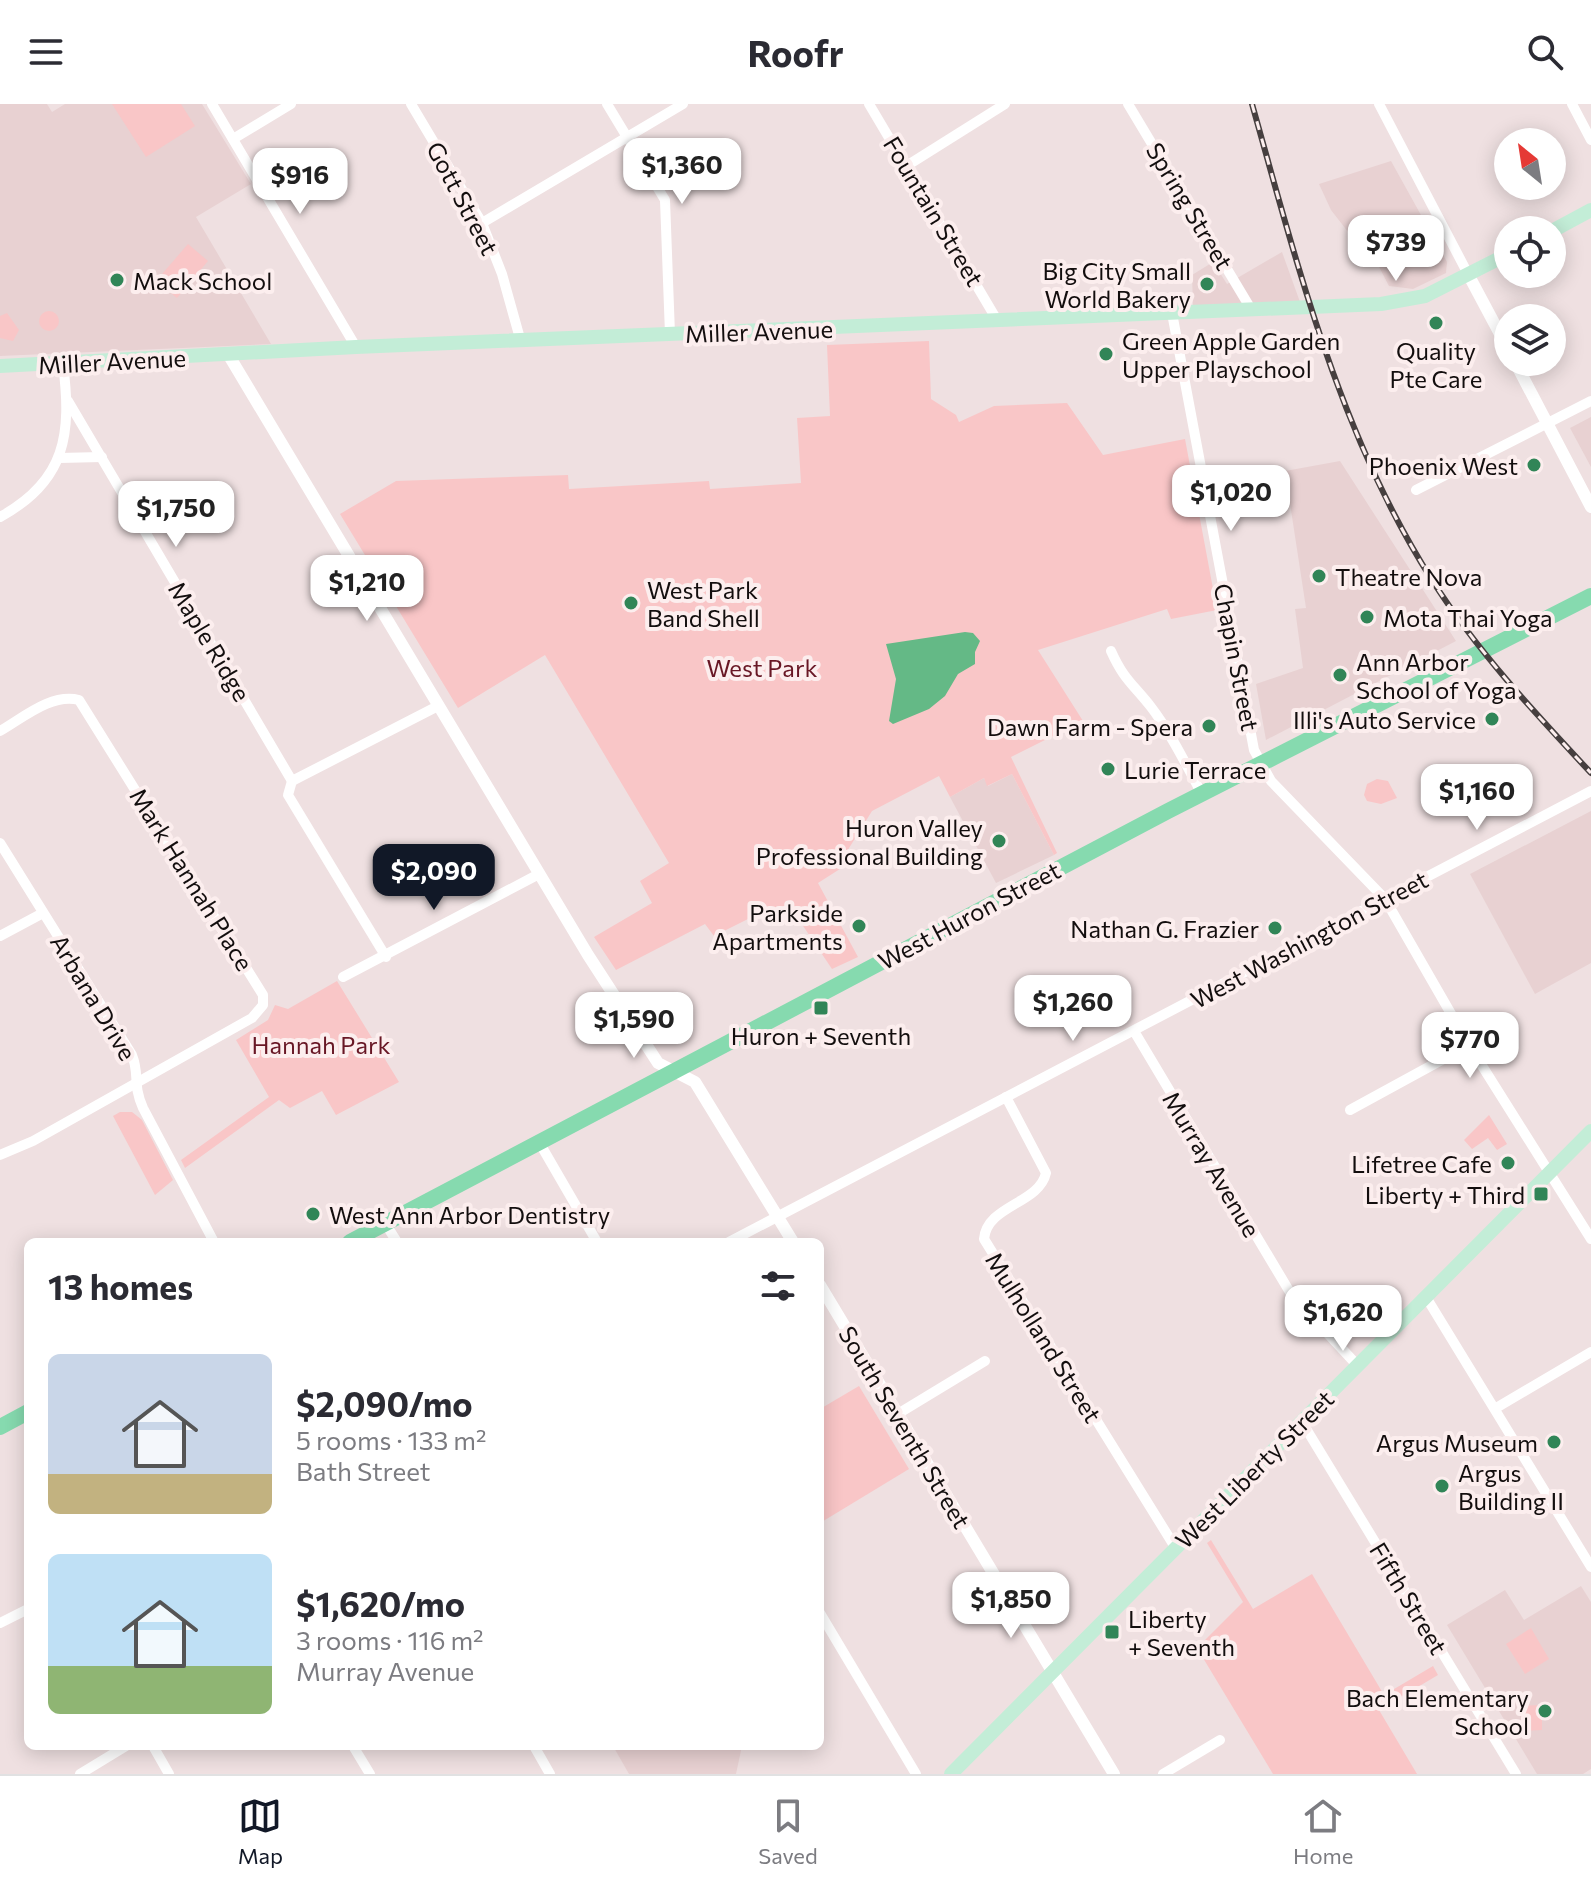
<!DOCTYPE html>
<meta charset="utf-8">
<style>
body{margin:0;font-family:Commissioner,sans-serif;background:#f7f7f7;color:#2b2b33;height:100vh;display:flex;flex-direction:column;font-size:30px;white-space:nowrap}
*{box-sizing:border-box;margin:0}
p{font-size:26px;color:#7c7c81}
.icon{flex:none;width:44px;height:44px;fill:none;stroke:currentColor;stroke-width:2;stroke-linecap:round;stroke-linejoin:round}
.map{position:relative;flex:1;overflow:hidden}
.side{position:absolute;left:24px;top:1134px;width:800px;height:512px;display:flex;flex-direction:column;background:#fff;border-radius:12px;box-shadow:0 4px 20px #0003}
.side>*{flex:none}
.needle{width:52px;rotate:330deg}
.buttons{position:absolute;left:1494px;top:24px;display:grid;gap:16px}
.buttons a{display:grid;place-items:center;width:72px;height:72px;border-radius:50%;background:#fff;box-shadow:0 4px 20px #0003;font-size:40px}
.price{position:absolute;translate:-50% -68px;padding:0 18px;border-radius:16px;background:#fff;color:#222;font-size:26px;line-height:52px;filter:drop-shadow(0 2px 4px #0008)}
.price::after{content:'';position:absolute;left:50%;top:48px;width:24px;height:18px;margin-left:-12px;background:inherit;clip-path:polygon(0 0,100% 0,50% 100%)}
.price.on{background:#111827;color:#fff}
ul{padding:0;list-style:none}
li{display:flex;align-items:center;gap:24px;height:200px;padding:0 24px}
li span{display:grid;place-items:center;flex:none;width:224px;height:160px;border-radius:12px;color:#555}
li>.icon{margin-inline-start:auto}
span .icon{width:96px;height:96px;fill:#fffc;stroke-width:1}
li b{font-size:34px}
h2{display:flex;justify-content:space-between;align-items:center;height:96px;padding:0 24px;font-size:34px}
header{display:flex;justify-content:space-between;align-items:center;height:104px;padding:0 24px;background:#fff;font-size:36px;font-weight:700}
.tabs{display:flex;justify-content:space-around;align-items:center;height:112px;border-top:2px solid #e1e1e2;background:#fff;font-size:22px;color:#7c7c81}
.tabs a{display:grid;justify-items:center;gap:4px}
.tabs .on{color:#111827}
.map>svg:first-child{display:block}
.built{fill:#e8d1d2}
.green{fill:#f9c6c7}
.water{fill:#64b986}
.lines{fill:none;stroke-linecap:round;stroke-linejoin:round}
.minor{stroke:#fff;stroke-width:10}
.tertiary{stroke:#fff;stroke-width:12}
.secondary{stroke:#c3edd7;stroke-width:14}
.primary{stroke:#86daaf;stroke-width:16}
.rail-casing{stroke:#463f3f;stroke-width:6}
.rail{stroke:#fceeee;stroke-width:3;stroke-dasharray:9;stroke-linecap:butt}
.poi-dot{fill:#318557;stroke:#fceeee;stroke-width:3}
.labels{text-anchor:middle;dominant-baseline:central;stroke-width:8;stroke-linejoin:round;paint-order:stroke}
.street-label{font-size:24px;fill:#130e0e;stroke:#fceeee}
.poi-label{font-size:24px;fill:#130e0e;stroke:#fceeee;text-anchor:end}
.park-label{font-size:24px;fill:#681725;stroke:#fceeee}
</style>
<header><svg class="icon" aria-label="menu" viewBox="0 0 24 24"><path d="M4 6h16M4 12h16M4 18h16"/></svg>Roofr<svg class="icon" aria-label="search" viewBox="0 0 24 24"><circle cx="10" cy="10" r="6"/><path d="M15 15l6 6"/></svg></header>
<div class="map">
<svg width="1591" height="1670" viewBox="0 0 1591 1670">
<rect width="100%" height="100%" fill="#efe0e1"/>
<g class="built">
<path d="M0 0H47L52 8 65 0H202L251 80 196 113 271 240 0 252Z"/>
<path d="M1391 57 1447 158 1446 169 1413 185 1389 182 1362 130 1352 133 1331 106 1319 80Z"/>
<path d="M1282 148 1300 198 1193 202 1192 171 1213 158 1227 180Z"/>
<path d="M1591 313V363L1570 324Z"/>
<path d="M1340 357 1456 537 1266 636 1256 580 1303 564 1295 505 1306 504 1285 367Z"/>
<path d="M1012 670 1054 751 996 779 950 693 984 674 988 682Z"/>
<path d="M1591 707V859L1535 890 1470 770Z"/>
<path d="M1581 1482 1591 1498V1665L1583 1670H1537L1447 1521 1505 1486 1524 1516Z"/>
<path d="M613 1642H742L736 1670H629Z"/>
</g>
<g class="green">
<path d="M112 0H181L195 22 146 53Z"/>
<path d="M188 140 208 157 177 194 156 177Z"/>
<circle cx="49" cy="217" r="10"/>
<path d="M7 209 19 226 13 237 0 234V212Z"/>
<path d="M929 237 931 295 956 311 959 318 994 302 1067 299 1103 351 1185 335 1217 506 1171 515 1167 505 1038 546 1083 617 1011 653 1057 749 1054 751 1012 670 987 682 984 674 950 693 939 672 872 707 841 757 843 763 818 779 858 853 832 865 789 801 766 812 762 808 714 832 705 820 616 866 594 833 652 799 640 777 669 759 545 551 458 604 340 410 396 377 568 371 569 385 709 377 710 385 801 379 797 314 830 312 827 241Z"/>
<path d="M1377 675 1388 677 1397 694 1381 700 1367 697 1364 691 1367 680Z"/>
<path d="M337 877 399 978 336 1011 322 987 290 1004 279 996 185 1064 181 1056 269 993 236 936 268 916 275 901 288 905Z"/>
<path d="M120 1008H132L142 1016 173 1076 155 1091 113 1012Z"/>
<path d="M1489 1011 1507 1040 1497 1046 1488 1034 1472 1045 1464 1036Z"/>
<path d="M859 1282 909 1365 820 1419V1305Z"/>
<path d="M1211 1436 1253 1505 1312 1470 1384 1591 1433 1562 1438 1571 1379 1606 1417 1670H1273L1197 1544 1243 1498 1207 1439Z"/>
<path d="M1531 1524 1549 1555 1525 1570 1506 1540Z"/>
<path d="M1542 1601V1626L1522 1627 1521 1602Z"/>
</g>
<path class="water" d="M965 528 973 529 980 537 975 548V560L958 570 945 592 929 605 893 620 889 617 896 575 886 540Z"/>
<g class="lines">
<g class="minor">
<path d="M212 0 356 243"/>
<path d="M411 0 482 119 502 170 521 238"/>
<path d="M607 0 665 96 670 230"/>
<path d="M869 0 997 216"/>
<path d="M1128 0 1251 205"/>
<path d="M1379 0 1468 170"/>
<path d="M1572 0 1591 36"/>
<path d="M233 35 291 0"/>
<path d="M908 61 1005 0"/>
<path d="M482 119 683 0"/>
<path d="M1172 209 1254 646 1271 677 1385 795 1469 941 1591 1135"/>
<path d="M68 297 292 677"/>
<path d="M59 354 102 353"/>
<path d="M1416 386 1591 297"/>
<path d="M0 413C66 377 72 330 63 260"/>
<path d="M1111 547C1124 576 1133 580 1151 603 1171 629 1186 661 1202 690"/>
<path d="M0 627C23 614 51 589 79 596L263 891V901L252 914 33 1037 0 1051"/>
<path d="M292 677 288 691 386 853"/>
<path d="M292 677 438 602"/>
<path d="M0 739 132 951C140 971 132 979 143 1004L214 1138"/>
<path d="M0 832 43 809"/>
<path d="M343 873 539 770"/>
<path d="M1134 927 1291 1190 1357 1261"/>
<path d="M1006 993 1046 1069C1039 1100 987 1101 984 1135L1175 1443"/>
<path d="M1350 1006 1469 941"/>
<path d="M539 1038 597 1138"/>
<path d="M385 1119 397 1138"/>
<path d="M729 1138 1591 687"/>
<path d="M1426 1193 1591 1463"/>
<path d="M1496 1304 1591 1248"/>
<path d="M896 1311 985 1257"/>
<path d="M1302 1318 1516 1670"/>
<path d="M820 1509 916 1670"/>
<path d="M0 1519 28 1505"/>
<path d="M153 1642 169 1670"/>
<path d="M353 1642 370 1670"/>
<path d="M534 1642 550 1670"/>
<path d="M80 1670 126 1642"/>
<path d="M1163 1670 1220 1636"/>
</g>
<g class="tertiary">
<path d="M1468 170 1508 245"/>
<path d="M228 250 588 851 658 959 695 978 793 1138"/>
<path d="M1515 258 1591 403"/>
<path d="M820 1181 1114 1670"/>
</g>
<g class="secondary">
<path d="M1552 127 1591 106"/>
<path d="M0 262 356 243 1381 200 1425 192 1508 150"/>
<path d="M951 1670 1591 1027"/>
</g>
<g class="primary">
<path d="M350 1138 1168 707 1591 492"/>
<path d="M0 1323 28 1308"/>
</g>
<defs>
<path id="rail" d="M1252 0C1298 163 1340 332 1432 476 1477 547 1534 608 1591 669"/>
</defs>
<use href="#rail" class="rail-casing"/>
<use href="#rail" class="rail"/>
</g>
<g class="poi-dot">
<circle cx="117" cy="176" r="8"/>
<circle cx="1207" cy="180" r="8"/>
<circle cx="1436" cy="219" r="8"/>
<circle cx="1106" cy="250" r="8"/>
<circle cx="1534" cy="361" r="8"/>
<circle cx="1319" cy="472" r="8"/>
<circle cx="631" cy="499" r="8"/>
<circle cx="1367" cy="513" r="8"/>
<circle cx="1340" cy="571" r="8"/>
<circle cx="1492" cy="615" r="8"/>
<circle cx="1209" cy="622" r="8"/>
<circle cx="1108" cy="665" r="8"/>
<circle cx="999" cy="737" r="8"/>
<circle cx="859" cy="822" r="8"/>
<circle cx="1275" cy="824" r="8"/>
<rect x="813" y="896" width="16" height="16" rx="4"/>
<circle cx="1508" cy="1059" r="8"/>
<rect x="1533" y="1082" width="16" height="16" rx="4"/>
<circle cx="313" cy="1110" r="8"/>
<circle cx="1554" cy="1338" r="8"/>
<circle cx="1442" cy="1382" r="8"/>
<rect x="1104" y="1520" width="16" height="16" rx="4"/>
<circle cx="1545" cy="1607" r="8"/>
</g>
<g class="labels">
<g class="street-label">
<text transform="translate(463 94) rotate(62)">Gott Street</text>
<text transform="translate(1190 102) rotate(59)">Spring Street</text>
<text transform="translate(934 107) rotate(59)">Fountain Street</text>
<text transform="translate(759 227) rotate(-2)">Miller Avenue</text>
<text transform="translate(112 257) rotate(-3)">Miller Avenue</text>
<text transform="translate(210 537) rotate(59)">Maple Ridge</text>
<text transform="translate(1237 553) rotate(79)">Chapin Street</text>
<text transform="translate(192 775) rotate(58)">Mark Hannah Place</text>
<text transform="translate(969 811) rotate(-28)">West Huron Street</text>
<text transform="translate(1309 835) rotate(-28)">West Washington Street</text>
<text transform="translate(94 893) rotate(59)">Arbana Drive</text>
<text transform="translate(1212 1060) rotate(59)">Murray Avenue</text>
<text transform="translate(1044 1233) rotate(58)">Mulholland Street</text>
<text transform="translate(905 1323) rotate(59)">South Seventh Street</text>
<text transform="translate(1254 1365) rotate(-45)">West Liberty Street</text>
<text transform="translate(1409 1494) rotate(59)">Fifth Street</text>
</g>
<g class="poi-label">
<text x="1191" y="166">Big City Small<tspan x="1191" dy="28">World Bakery</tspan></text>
<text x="133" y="176" text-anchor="start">Mack School</text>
<text x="1122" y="236" text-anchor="start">Green Apple Garden<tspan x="1122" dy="28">Upper Playschool</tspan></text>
<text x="1436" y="246" text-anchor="middle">Quality<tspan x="1436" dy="28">Pte Care</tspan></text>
<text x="1518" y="361">Phoenix West</text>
<text x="1335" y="472" text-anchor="start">Theatre Nova</text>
<text x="647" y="485" text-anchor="start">West Park<tspan x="647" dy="28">Band Shell</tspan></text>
<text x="1383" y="513" text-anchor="start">Mota Thai Yoga</text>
<text x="1356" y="557" text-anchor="start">Ann Arbor<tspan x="1356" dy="28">School of Yoga</tspan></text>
<text x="1476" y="615">Illi's Auto Service</text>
<text x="1193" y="622">Dawn Farm - Spera</text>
<text x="1124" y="665" text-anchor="start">Lurie Terrace</text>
<text x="983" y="723">Huron Valley<tspan x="983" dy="28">Professional Building</tspan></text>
<text x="843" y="808">Parkside<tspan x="843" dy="28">Apartments</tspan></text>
<text x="1259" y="824">Nathan G. Frazier</text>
<text x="821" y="931" text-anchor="middle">Huron + Seventh</text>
<text x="1492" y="1059">Lifetree Cafe</text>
<text x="1525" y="1090">Liberty + Third</text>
<text x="329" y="1110" text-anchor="start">West Ann Arbor Dentistry</text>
<text x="1538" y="1338">Argus Museum</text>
<text x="1458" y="1368" text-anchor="start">Argus<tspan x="1458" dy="28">Building II</tspan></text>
<text x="1128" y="1514" text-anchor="start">Liberty<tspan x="1128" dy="28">+ Seventh</tspan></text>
<text x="1529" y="1593">Bach Elementary<tspan x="1529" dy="28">School</tspan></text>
</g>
<g class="park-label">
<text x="762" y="563">West Park</text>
<text x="321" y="940">Hannah Park</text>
</g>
</g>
</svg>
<div class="buttons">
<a><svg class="needle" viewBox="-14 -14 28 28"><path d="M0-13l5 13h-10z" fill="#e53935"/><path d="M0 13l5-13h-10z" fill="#7c7c81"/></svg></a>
<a><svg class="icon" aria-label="locate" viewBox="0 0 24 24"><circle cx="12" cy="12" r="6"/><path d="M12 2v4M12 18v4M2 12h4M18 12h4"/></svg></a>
<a><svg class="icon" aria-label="layers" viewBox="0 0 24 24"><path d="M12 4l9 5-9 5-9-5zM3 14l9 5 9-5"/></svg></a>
</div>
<b class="price" style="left:682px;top:102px">$1,360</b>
<b class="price" style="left:300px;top:112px">$916</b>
<b class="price" style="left:1396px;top:179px">$739</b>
<b class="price" style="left:1231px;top:429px">$1,020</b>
<b class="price" style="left:176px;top:445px">$1,750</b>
<b class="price" style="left:367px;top:519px">$1,210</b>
<b class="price" style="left:1477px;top:728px">$1,160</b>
<b class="price on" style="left:434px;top:808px">$2,090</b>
<b class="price" style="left:1073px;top:939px">$1,260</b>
<b class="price" style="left:634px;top:956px">$1,590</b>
<b class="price" style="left:1470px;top:976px">$770</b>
<b class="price" style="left:1343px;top:1249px">$1,620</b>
<b class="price" style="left:1011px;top:1536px">$1,850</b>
<section class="side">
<h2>13 homes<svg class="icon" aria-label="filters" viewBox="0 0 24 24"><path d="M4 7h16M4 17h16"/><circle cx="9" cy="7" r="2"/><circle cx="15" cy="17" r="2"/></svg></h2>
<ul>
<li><span style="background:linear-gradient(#c9d6e8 75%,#c2b280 0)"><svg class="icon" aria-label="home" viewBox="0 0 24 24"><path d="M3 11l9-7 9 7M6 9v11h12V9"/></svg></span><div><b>$2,090/mo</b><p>5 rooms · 133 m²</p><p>Bath Street</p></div></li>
<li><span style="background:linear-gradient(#bfe0f5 70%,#8fb573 0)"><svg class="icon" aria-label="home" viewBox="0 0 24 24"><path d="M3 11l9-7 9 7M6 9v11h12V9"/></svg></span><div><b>$1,620/mo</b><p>3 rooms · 116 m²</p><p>Murray Avenue</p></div></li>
</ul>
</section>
</div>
<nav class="tabs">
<a class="on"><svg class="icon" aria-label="map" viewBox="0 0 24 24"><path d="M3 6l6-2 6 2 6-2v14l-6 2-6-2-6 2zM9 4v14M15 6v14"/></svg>Map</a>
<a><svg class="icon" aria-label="saved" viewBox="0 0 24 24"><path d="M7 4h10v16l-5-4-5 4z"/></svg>Saved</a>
<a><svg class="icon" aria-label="home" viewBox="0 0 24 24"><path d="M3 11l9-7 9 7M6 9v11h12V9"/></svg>Home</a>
</nav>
